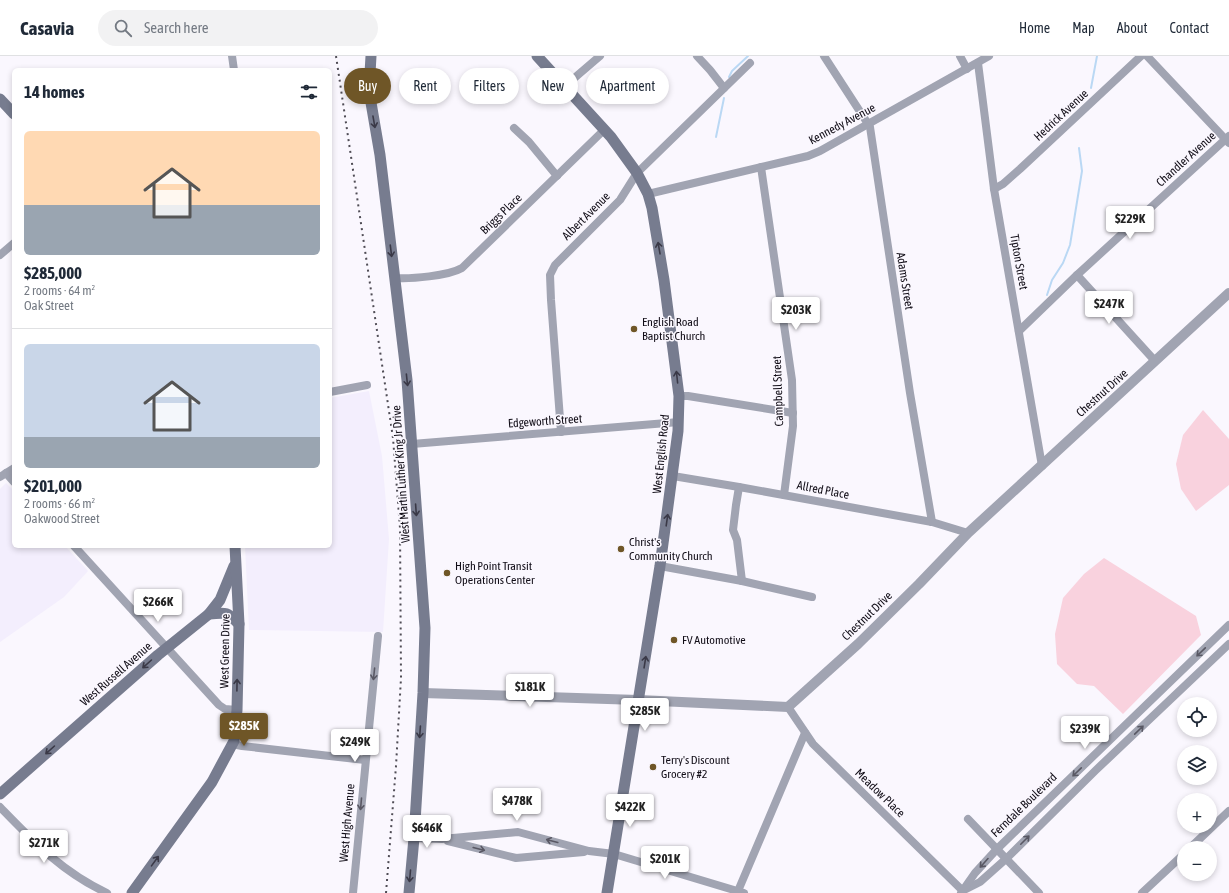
<!DOCTYPE html>
<meta charset="utf-8">
<style>
body{margin:0;font-family:"Asap Condensed",sans-serif;background:#f2f2f3;color:#1f2937;height:100vh;display:flex;flex-direction:column;font-size:15px;white-space:nowrap}
*{box-sizing:border-box;margin:0}
p{font-size:13px;color:#747a83}
.icon{flex:none;width:22px;height:22px;fill:none;stroke:currentColor;stroke-width:2;stroke-linecap:round;stroke-linejoin:round}
.map{position:relative;flex:1;overflow:hidden}
.sheet{position:absolute;left:12px;top:12px;width:320px;height:480px;display:flex;flex-direction:column;background:#fff;border-radius:6px;box-shadow:0 2px 6px #0003}
.sheet>*{flex:none}
.banner{position:absolute;left:344px;top:12px;width:380px;height:36px;display:flex;gap:8px}
.tools{position:absolute;left:1177px;top:641px;display:grid;gap:8px}
.tools a{display:grid;place-items:center;width:40px;height:40px;border-radius:50%;background:#fff;box-shadow:0 2px 6px #0003;font-size:20px}
.price{position:absolute;translate:-50% -34px;padding:0 9px;border-radius:4px;background:#fff;color:#222;font-size:13px;line-height:26px;filter:drop-shadow(0 1px 2px #0008)}
.price::after{content:'';position:absolute;left:50%;top:24px;width:12px;height:9px;margin-left:-6px;background:inherit;clip-path:polygon(0 0,100% 0,50% 100%)}
.price.active{background:#6f5627;color:#fff}
ul{padding:0;list-style:none}
li{display:grid;align-content:center;gap:8px;height:212px;padding:0 12px}
li+li{border-top:1px solid #e0e1e3}
li span{display:grid;place-items:center;height:124px;border-radius:6px;color:#555}
li>.icon{margin-inline-start:auto}
span .icon{width:72px;height:72px;fill:#fffc;stroke-width:1}
li b{font-size:17px}
h2{display:flex;justify-content:space-between;align-items:center;height:48px;padding:0 12px;font-size:17px}
.tag{padding:0 14px;border-radius:18px;background:#fff;box-shadow:0 2px 6px #0003;font-size:14px;line-height:36px}
.tag.active{background:#6f5627;color:#fff}
header{display:flex;align-items:center;gap:24px;box-sizing:border-box;height:56px;padding:0 20px;background:#fff;border-bottom:1px solid #e0e1e3}
header strong{font-size:19px}
nav{display:flex;gap:22px;margin-inline-start:auto;font-size:14px}
.search{width:280px;height:36px;background:#f2f2f3;display:flex;align-items:center;gap:10px;box-sizing:border-box;padding:0 14px;border-radius:22px;color:#747a83;font-size:15px}
.map>svg:first-child{display:block}
.built{fill:#f3eefd}
.green{fill:#f9d2de}
.lines{fill:none;stroke-linecap:round;stroke-linejoin:round}
.stream{stroke:#bad8f4;stroke-width:2}
.minor{stroke:#a1a4b2;stroke-width:8}
.tertiary{stroke:#a1a4b2;stroke-width:10}
.secondary{stroke:#777c8f;stroke-width:11}
.rail{stroke:#4f4c55;stroke-width:2;stroke-dasharray:2 4;stroke-linecap:butt}
.oneway{stroke:#3a3947}
.oneway2{stroke:#595864}
.poi-dot{fill:#6f5627;stroke:#faf7fe;stroke-width:1.5}
.labels{text-anchor:middle;dominant-baseline:central;stroke-width:3;stroke-linejoin:round;paint-order:stroke}
.street-label{font-size:12px;fill:#110d17;stroke:#faf7fe}
.poi-label{font-size:12px;fill:#110d17;stroke:#faf7fe;text-anchor:start}
</style>
<header>
<strong>Casavia</strong>
<div class="search"><svg class="icon" aria-label="search" viewBox="0 0 24 24"><circle cx="10" cy="10" r="6"/><path d="M15 15l6 6"/></svg>Search here</div>
<nav><a>Home</a><a>Map</a><a>About</a><a>Contact</a></nav>
</header>
<div class="map">
<svg width="1229" height="837" viewBox="0 0 1229 837">
<rect width="100%" height="100%" fill="#faf7fe"/>
<g class="built">
<path d="M369 335 382 400 389 483 383 576 249 574 245 490H330V342Z"/>
<path d="M6 427 14 435V490H65L88 515 64 541 0 586V433Z"/>
</g>
<g class="green">
<path d="M1203 354 1229 383V429L1196 455 1181 433 1176 408 1183 379Z"/>
<path d="M1104 502 1196 560 1201 579 1123 658 1094 630 1077 628 1057 608 1055 578 1063 542 1084 518Z"/>
</g>
<g class="lines">
<g class="stream">
<path d="M729 21 732 15 748 0"/>
<path d="M1091 32 1097 0"/>
<path d="M716 81 724 42"/>
<path d="M1047 239 1052 224 1063 207 1070 189 1082 115 1079 92"/>
</g>
<g class="minor">
<path d="M232 0 234 14"/>
<path d="M697 0 710 14 724 32"/>
<path d="M824 0 870 71 910 337 932 466"/>
<path d="M960 0 967 13"/>
<path d="M1147 0 1229 87"/>
<path d="M978 7 994 133 1042 410"/>
<path d="M565 30 600 0"/>
<path d="M514 72 529 86 557 120"/>
<path d="M761 111 792 324 793 370 784 439"/>
<path d="M994 133 1003 128 1020 113 1141 0"/>
<path d="M648 138 808 100 820 95 989 0"/>
<path d="M0 199 14 187"/>
<path d="M1077 219 1155 305"/>
<path d="M395 222C411 223 448 220 462 212L605 73"/>
<path d="M1019 275 1077 219 1229 80"/>
<path d="M330 336 367 329"/>
<path d="M679 340H688L793 357"/>
<path d="M561 376 551 244 550 219 555 209 620 144 637 117 750 7"/>
<path d="M412 388 679 366"/>
<path d="M6 417 14 426"/>
<path d="M673 420 739 431 932 466 968 477"/>
<path d="M0 421 14 412"/>
<path d="M739 431 736 449 733 474 737 484 742 525"/>
<path d="M74 490 219 649 225 653 237 654"/>
<path d="M660 510 742 525 812 541"/>
<path d="M788 651 813 688 963 835"/>
<path d="M232 688 242 690 365 704"/>
<path d="M0 751C34 786 62 816 107 837"/>
<path d="M968 763 1039 837"/>
<path d="M414 782 442 783 518 776 589 795 614 798 744 837"/>
<path d="M448 785 516 802 584 796"/>
<path d="M1190 792 1229 755"/>
<path d="M964 834 980 826 1007 802 1096 714 1229 588"/>
<path d="M738 835 805 677"/>
<path d="M353 837 378 580"/>
<path d="M961 837 975 817 997 793 1229 569"/>
<path d="M1142 837 1184 798"/>
</g>
<path class="tertiary" d="M423 637 638 644 788 651 858 588 919 528 968 477 1229 237"/>
<g class="secondary">
<path d="M371 0 369 35 380 99 407 324 425 572 423 637 414 782 409 837"/>
<path d="M537 0 611 81 637 117 648 138 652 152 664 224 679 340 678 375 660 510 607 837"/>
<path d="M0 43 14 58"/>
<path d="M209 558C227 556 227 556 239 568"/>
<path d="M0 738 158 599 209 558 220 544 234 510"/>
<path d="M132 837 212 726 234 685 237 654 239 568 235 490"/>
</g>
<path class="rail" d="M336 0 393 382 400 472 401 622 396 710 386 837"/>
</g>
<defs><path id="oneway-shaft" d="M-6 0H5M1.5-3L5.5 0L1.5 3" fill="none" stroke-width="1.6" stroke-linecap="round" stroke-linejoin="round"/></defs>
<g class="oneway">
<use href="#oneway-shaft" transform="translate(374 66) rotate(80)"/>
<use href="#oneway-shaft" transform="translate(659 192) rotate(-100)"/>
<use href="#oneway-shaft" transform="translate(391 195) rotate(83)"/>
<use href="#oneway-shaft" transform="translate(677 321) rotate(-96)"/>
<use href="#oneway-shaft" transform="translate(407 324) rotate(84)"/>
<use href="#oneway-shaft" transform="translate(416 454) rotate(86)"/>
<use href="#oneway-shaft" transform="translate(667 464) rotate(-82)"/>
<use href="#oneway-shaft" transform="translate(645 606) rotate(-81)"/>
<use href="#oneway-shaft" transform="translate(147 608) rotate(138)"/>
<use href="#oneway-shaft" transform="translate(237 629) rotate(-89)"/>
<use href="#oneway-shaft" transform="translate(420 676) rotate(94)"/>
<use href="#oneway-shaft" transform="translate(50 694) rotate(138)"/>
<use href="#oneway-shaft" transform="translate(155 805) rotate(-54)"/>
<use href="#oneway-shaft" transform="translate(410 820) rotate(95)"/>
</g>
<g class="oneway2">
<use href="#oneway-shaft" transform="translate(1201 596) rotate(136)"/>
<use href="#oneway-shaft" transform="translate(374 618) rotate(96)"/>
<use href="#oneway-shaft" transform="translate(1139 674) rotate(-44)"/>
<use href="#oneway-shaft" transform="translate(1077 716) rotate(136)"/>
<use href="#oneway-shaft" transform="translate(361 748) rotate(95)"/>
<use href="#oneway-shaft" transform="translate(1025 784) rotate(-45)"/>
<use href="#oneway-shaft" transform="translate(552 785) rotate(-165)"/>
<use href="#oneway-shaft" transform="translate(479 793) rotate(14)"/>
<use href="#oneway-shaft" transform="translate(984 807) rotate(132)"/>
</g>
<g class="poi-dot">
<circle cx="634" cy="273" r="4"/>
<circle cx="621" cy="493" r="4"/>
<circle cx="447" cy="517" r="4"/>
<circle cx="674" cy="584" r="4"/>
<circle cx="653" cy="711" r="4"/>
</g>
<g class="labels">
<g class="street-label">
<text transform="translate(1061 59) rotate(-43)">Hedrick Avenue</text>
<text transform="translate(842 68) rotate(-28)">Kennedy Avenue</text>
<text transform="translate(1186 103) rotate(-42)">Chandler Avenue</text>
<text transform="translate(501 158) rotate(-44)">Briggs Place</text>
<text transform="translate(586 160) rotate(-45)">Albert Avenue</text>
<text transform="translate(1019 206) rotate(80)">Tipton Street</text>
<text transform="translate(905 225) rotate(81)">Adams Street</text>
<text transform="translate(778 335) rotate(-92)">Campbell Street</text>
<text transform="translate(1102 337) rotate(-42)">Chestnut Drive</text>
<text transform="translate(545 365) rotate(-4)">Edgeworth Street</text>
<text transform="translate(661 398) rotate(-84)">West English Road</text>
<text transform="translate(401 418) rotate(-94)">West Martin Luther King Jr Drive</text>
<text transform="translate(823 434) rotate(11)">Allred Place</text>
<text transform="translate(867 560) rotate(-44)">Chestnut Drive</text>
<text transform="translate(225 595) rotate(-89)">West Green Drive</text>
<text transform="translate(116 618) rotate(-41)">West Russell Avenue</text>
<text transform="translate(880 737) rotate(44)">Meadow Place</text>
<text transform="translate(1024 749) rotate(-44)">Ferndale Boulevard</text>
<text transform="translate(347 767) rotate(-85)">West High Avenue</text>
</g>
<g class="poi-label">
<text x="642" y="266">English Road<tspan x="642" dy="14">Baptist Church</tspan></text>
<text x="629" y="486">Christ's<tspan x="629" dy="14">Community Church</tspan></text>
<text x="455" y="510">High Point Transit<tspan x="455" dy="14">Operations Center</tspan></text>
<text x="682" y="584">FV Automotive</text>
<text x="661" y="704">Terry's Discount<tspan x="661" dy="14">Grocery #2</tspan></text>
</g>
</g>
</svg>
<div class="tools">
<a><svg class="icon" aria-label="locate" viewBox="0 0 24 24"><circle cx="12" cy="12" r="6"/><path d="M12 2v4M12 18v4M2 12h4M18 12h4"/></svg></a>
<a><svg class="icon" aria-label="layers" viewBox="0 0 24 24"><path d="M12 4l9 5-9 5-9-5zM3 14l9 5 9-5"/></svg></a>
<a>+</a>
<a>−</a>
</div>
<b class="price" style="left:1130px;top:184px">$229K</b>
<b class="price" style="left:1109px;top:269px">$247K</b>
<b class="price" style="left:796px;top:275px">$203K</b>
<b class="price" style="left:158px;top:567px">$266K</b>
<b class="price" style="left:530px;top:652px">$181K</b>
<b class="price" style="left:645px;top:676px">$285K</b>
<b class="price active" style="left:244px;top:691px">$285K</b>
<b class="price" style="left:1085px;top:694px">$239K</b>
<b class="price" style="left:355px;top:707px">$249K</b>
<b class="price" style="left:517px;top:766px">$478K</b>
<b class="price" style="left:630px;top:772px">$422K</b>
<b class="price" style="left:427px;top:793px">$646K</b>
<b class="price" style="left:44px;top:808px">$271K</b>
<b class="price" style="left:665px;top:824px">$201K</b>
<div class="banner">
<a class="tag active">Buy</a>
<a class="tag">Rent</a>
<a class="tag">Filters</a>
<a class="tag">New</a>
<a class="tag">Apartment</a>
</div>
<section class="sheet">
<h2>14 homes<svg class="icon" aria-label="filters" viewBox="0 0 24 24"><path d="M4 7h16M4 17h16"/><circle cx="9" cy="7" r="2"/><circle cx="15" cy="17" r="2"/></svg></h2>
<ul>
<li><span style="background:linear-gradient(#ffd9b3 60%,#9aa5b1 0)"><svg class="icon" aria-label="home" viewBox="0 0 24 24"><path d="M3 11l9-7 9 7M6 9v11h12V9"/></svg></span><div><b>$285,000</b><p>2 rooms · 64 m²</p><p>Oak Street</p></div></li>
<li><span style="background:linear-gradient(#c9d6e8 75%,#9aa5b1 0)"><svg class="icon" aria-label="home" viewBox="0 0 24 24"><path d="M3 11l9-7 9 7M6 9v11h12V9"/></svg></span><div><b>$201,000</b><p>2 rooms · 66 m²</p><p>Oakwood Street</p></div></li>
</ul>
</section>
</div>
